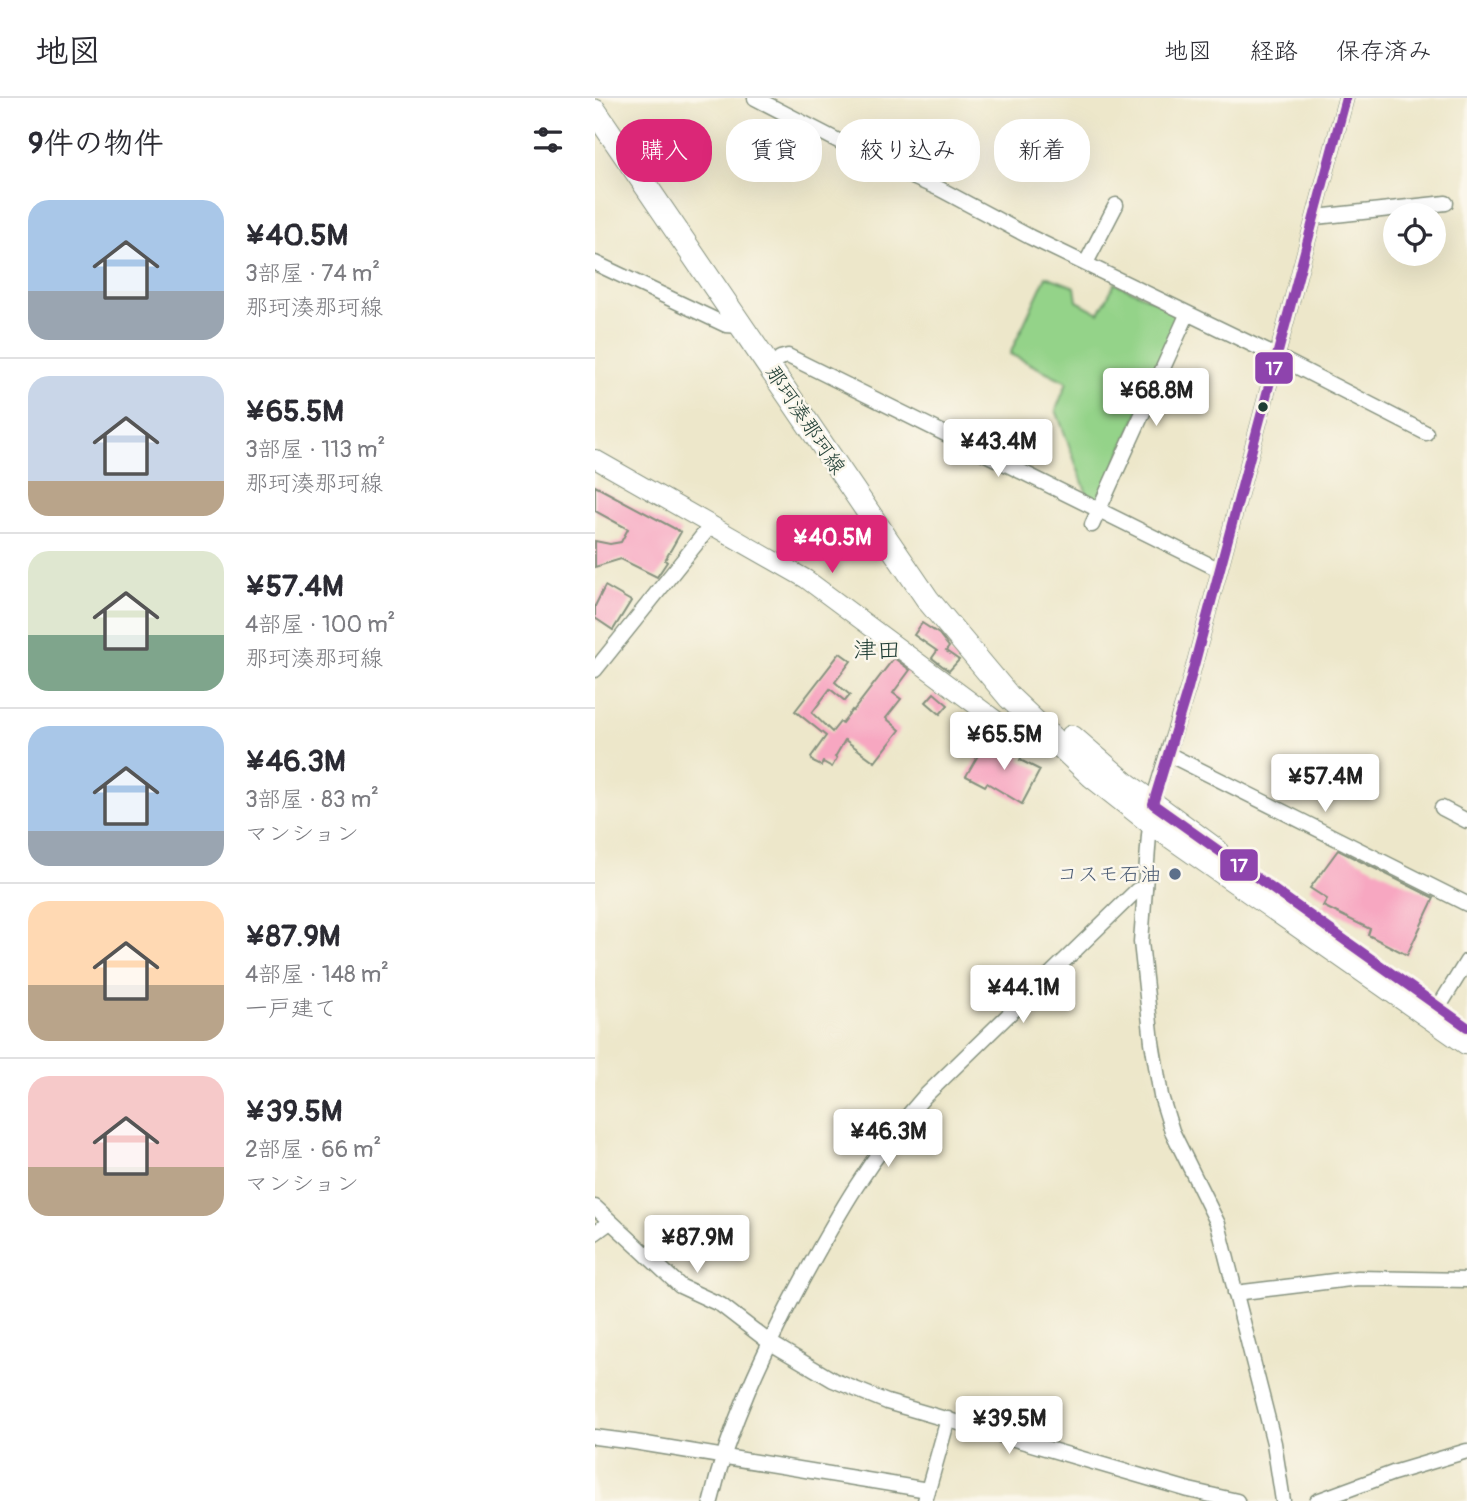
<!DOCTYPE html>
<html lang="ja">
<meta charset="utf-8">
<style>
body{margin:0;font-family:Pangolin,"Klee One",sans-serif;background:#f2f2f3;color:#2b2b33;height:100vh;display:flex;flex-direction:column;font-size:26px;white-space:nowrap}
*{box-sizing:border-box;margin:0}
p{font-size:23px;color:#7c7c81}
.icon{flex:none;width:38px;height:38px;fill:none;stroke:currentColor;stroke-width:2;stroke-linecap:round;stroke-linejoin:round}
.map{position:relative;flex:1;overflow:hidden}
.drawer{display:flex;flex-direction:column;background:#fff;width:595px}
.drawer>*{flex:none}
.banner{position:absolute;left:21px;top:21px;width:665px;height:63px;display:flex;gap:14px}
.controls{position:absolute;left:788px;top:105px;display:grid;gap:14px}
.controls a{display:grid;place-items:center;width:63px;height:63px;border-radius:50%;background:#fff;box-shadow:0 7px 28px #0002;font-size:35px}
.price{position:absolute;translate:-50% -60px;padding:0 16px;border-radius:7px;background:#fff;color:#222;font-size:23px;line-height:46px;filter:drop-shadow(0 2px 4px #0008)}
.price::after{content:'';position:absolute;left:50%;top:42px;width:21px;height:16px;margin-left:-10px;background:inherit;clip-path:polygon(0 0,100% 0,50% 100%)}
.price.current{background:#db2777;color:#fff}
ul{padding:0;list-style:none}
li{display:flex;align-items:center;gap:21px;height:175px;padding:0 28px}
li+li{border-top:2px solid #e1e1e2}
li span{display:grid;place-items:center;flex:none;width:196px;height:140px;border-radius:21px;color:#555}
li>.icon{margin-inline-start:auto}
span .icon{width:84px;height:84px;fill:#fffc;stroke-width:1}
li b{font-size:30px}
h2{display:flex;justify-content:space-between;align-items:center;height:84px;padding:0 28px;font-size:30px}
.chip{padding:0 24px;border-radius:28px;background:#fff;box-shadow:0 7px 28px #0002;font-size:24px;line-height:63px}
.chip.current{background:#db2777;color:#fff}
header{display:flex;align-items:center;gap:42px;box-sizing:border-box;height:98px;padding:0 35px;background:#fff;border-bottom:2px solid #e1e1e2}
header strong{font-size:33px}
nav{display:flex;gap:38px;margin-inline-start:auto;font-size:24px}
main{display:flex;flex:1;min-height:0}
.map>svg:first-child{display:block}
.green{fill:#94d389;stroke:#5a885e;stroke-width:2}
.building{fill:#f7a7c1}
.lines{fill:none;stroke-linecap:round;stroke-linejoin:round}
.minor-casing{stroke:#86927f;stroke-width:17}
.tertiary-casing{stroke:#86927f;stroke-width:20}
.primary-casing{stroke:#86927f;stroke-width:25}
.minor{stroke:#fff;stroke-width:14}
.tertiary{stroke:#fff;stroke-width:18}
.primary{stroke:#fff;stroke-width:23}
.bus-1-casing{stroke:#fbf7ec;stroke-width:16}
.bus-1{stroke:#8e44ad;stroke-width:10}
.bus-dot{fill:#1f3d34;stroke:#fbf7ec;stroke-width:2.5}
.service-dot{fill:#5c6f8a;stroke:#fbf7ec;stroke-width:2.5}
.labels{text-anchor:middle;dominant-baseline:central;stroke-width:5;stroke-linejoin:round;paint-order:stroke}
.street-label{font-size:21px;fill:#1f3d34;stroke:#fbf7ec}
.service-label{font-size:21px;fill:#4e5e75;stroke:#fbf7ec;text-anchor:end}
.quarter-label{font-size:24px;fill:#1f3d34;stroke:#fbf7ec}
.line-badge{stroke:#fbf7ec;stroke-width:2.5}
.badge-label{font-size:19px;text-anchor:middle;font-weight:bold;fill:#fff}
</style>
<header>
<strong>地図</strong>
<nav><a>地図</a><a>経路</a><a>保存済み</a></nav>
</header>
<main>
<section class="drawer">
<h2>9件の物件<svg class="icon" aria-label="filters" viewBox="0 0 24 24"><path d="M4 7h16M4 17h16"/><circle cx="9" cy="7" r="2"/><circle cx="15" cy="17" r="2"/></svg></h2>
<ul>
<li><span style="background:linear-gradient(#a9c7e8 65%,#9aa5b1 0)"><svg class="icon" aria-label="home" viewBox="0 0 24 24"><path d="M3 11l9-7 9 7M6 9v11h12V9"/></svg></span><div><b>¥40.5M</b><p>3部屋 · 74 m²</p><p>那珂湊那珂線</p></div></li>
<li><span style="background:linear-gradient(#c9d6e8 75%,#b9a48a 0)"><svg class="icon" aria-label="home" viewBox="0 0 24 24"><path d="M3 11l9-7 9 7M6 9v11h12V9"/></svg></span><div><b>¥65.5M</b><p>3部屋 · 113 m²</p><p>那珂湊那珂線</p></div></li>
<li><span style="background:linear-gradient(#dfe7d0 60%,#7fa58c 0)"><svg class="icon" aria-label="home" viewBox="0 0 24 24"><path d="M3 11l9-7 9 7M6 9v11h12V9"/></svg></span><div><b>¥57.4M</b><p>4部屋 · 100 m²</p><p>那珂湊那珂線</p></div></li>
<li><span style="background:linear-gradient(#a9c7e8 75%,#9aa5b1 0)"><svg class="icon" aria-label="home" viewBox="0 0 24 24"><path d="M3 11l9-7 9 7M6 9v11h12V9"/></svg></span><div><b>¥46.3M</b><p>3部屋 · 83 m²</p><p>マンション</p></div></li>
<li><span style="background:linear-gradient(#ffd9b3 60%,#b9a48a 0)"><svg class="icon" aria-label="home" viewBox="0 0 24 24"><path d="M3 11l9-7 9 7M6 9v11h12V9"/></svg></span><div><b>¥87.9M</b><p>4部屋 · 148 m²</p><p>一戸建て</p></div></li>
<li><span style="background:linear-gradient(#f6c9c9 65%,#b9a48a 0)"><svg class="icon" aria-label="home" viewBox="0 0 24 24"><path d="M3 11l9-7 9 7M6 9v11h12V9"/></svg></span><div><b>¥39.5M</b><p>2部屋 · 66 m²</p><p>マンション</p></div></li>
</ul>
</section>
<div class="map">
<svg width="872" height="1403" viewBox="0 0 872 1403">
<rect width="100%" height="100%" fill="#fbf7ec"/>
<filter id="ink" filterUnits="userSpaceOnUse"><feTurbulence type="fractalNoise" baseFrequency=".0143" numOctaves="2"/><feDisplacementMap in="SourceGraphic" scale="14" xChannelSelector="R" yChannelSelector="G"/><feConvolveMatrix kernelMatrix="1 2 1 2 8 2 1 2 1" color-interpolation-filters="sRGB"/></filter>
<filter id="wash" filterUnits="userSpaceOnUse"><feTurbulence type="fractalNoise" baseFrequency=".00686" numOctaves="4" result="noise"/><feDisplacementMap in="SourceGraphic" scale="28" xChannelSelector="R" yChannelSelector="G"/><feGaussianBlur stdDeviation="1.57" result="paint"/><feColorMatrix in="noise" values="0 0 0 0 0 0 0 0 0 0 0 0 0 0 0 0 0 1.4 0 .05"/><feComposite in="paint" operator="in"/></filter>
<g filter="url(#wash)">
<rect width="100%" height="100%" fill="#ede7ca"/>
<path class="green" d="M451 178 480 189 482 203 504 215 520 185 587 215 505 403 492 396 461 312 472 284 415 256Z"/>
<g id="blocks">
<g class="building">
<path d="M0 388 86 434 70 462 72 464 62 479 26 461 0 469V443L15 446 26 444 33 431 0 413Z"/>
<path d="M10 488 36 503 18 532 0 520V508Z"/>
<path d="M327 525 344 536 354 549 351 553 364 562 354 573 337 560 342 553 319 537Z"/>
<path d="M245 555 256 563 240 584 255 597 250 603 235 591 217 615 237 634 245 624 247 625 257 612 258 613 299 560 315 572 298 595 306 601 291 620 305 632 280 664 250 642 240 659 242 660 237 669 228 664 226 668 218 664 216 659 231 638 200 613Z"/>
<path d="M339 595 353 607 345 616 331 604Z"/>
<path d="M389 647 403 655 408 647 427 658 425 662 445 672 427 706 392 685 390 688 371 678Z"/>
<path d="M743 752 839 800 812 857 773 837 775 831 728 808 732 801 715 790Z"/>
</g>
</g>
</g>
<g filter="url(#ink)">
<use href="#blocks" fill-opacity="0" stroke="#86927f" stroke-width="2"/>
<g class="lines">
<defs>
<g id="minor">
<path d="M160 0 290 67 345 91 435 139 681 258 831 335"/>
<path d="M721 119 851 105"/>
<path d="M0 165 131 227 146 228"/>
<path d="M491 165 521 107"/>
<path d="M185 260 193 258 623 471"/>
<path d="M497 427 592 217"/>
<path d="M0 572 117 426"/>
<path d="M573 656 872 806"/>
<path d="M847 710 872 723"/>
<path d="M837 920 872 863"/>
<path d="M0 1109 85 1188 126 1207 174 1244 238 1282 292 1304 594 1392 642 1403"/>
<path d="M0 1135 15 1124"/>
<path d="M640 1195 763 1180 872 1182"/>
<path d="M0 1339 39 1344 333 1392"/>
<path d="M116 1403C134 1327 168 1255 205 1186 243 1116 275 1059 329 999L542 792 550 790"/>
<path d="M330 1403 353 1321"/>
<path d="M688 1403 679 1345 623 1126 577 1033 566 998 557 944 546 844 554 737 560 696 593 590 751 0"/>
<path d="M722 1403 798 1375 872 1353"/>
</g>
<path id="tertiary" d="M0 361 211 481 433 646 450 648 459 644"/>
<g id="primary">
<path d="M0 13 333 502 415 600 497 678 555 724 872 945"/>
<path d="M477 639 530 685 621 752"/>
</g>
</defs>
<use href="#minor" class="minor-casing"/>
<use href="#tertiary" class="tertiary-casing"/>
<use href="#primary" class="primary-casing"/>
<use href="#minor" class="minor"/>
<use href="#tertiary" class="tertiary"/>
<use href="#primary" class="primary"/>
<defs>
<path id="bus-1" d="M751 0 593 590 558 706 872 929"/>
</defs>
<use href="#bus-1" class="bus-1-casing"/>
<use href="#bus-1" class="bus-1"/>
</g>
</g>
<circle class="bus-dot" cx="668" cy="309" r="6"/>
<circle class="service-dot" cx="580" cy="776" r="7"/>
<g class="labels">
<g class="street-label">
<text transform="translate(210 322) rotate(56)">那珂湊那珂線</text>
</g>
<g class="service-label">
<text x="566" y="776">コスモ石油</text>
</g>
<g class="quarter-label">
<text x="282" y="552">津田</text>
</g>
</g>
<g class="line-badge">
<rect x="659" y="253" width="40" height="34" rx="7" fill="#8e44ad"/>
<rect x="624" y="750" width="40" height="34" rx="7" fill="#8e44ad"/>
</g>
<g class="badge-label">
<text x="679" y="277">17</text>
<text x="644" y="774">17</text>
</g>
</svg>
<div class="controls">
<a><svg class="icon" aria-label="locate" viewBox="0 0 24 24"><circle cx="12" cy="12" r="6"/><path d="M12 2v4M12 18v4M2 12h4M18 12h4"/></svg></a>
</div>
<b class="price" style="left:561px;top:330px">¥68.8M</b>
<b class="price" style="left:403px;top:381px">¥43.4M</b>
<b class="price current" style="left:237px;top:477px">¥40.5M</b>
<b class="price" style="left:409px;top:674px">¥65.5M</b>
<b class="price" style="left:730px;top:716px">¥57.4M</b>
<b class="price" style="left:428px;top:927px">¥44.1M</b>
<b class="price" style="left:293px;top:1071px">¥46.3M</b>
<b class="price" style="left:102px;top:1177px">¥87.9M</b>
<b class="price" style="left:414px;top:1358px">¥39.5M</b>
<div class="banner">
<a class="chip current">購入</a>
<a class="chip">賃貸</a>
<a class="chip">絞り込み</a>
<a class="chip">新着</a>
</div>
</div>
</main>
